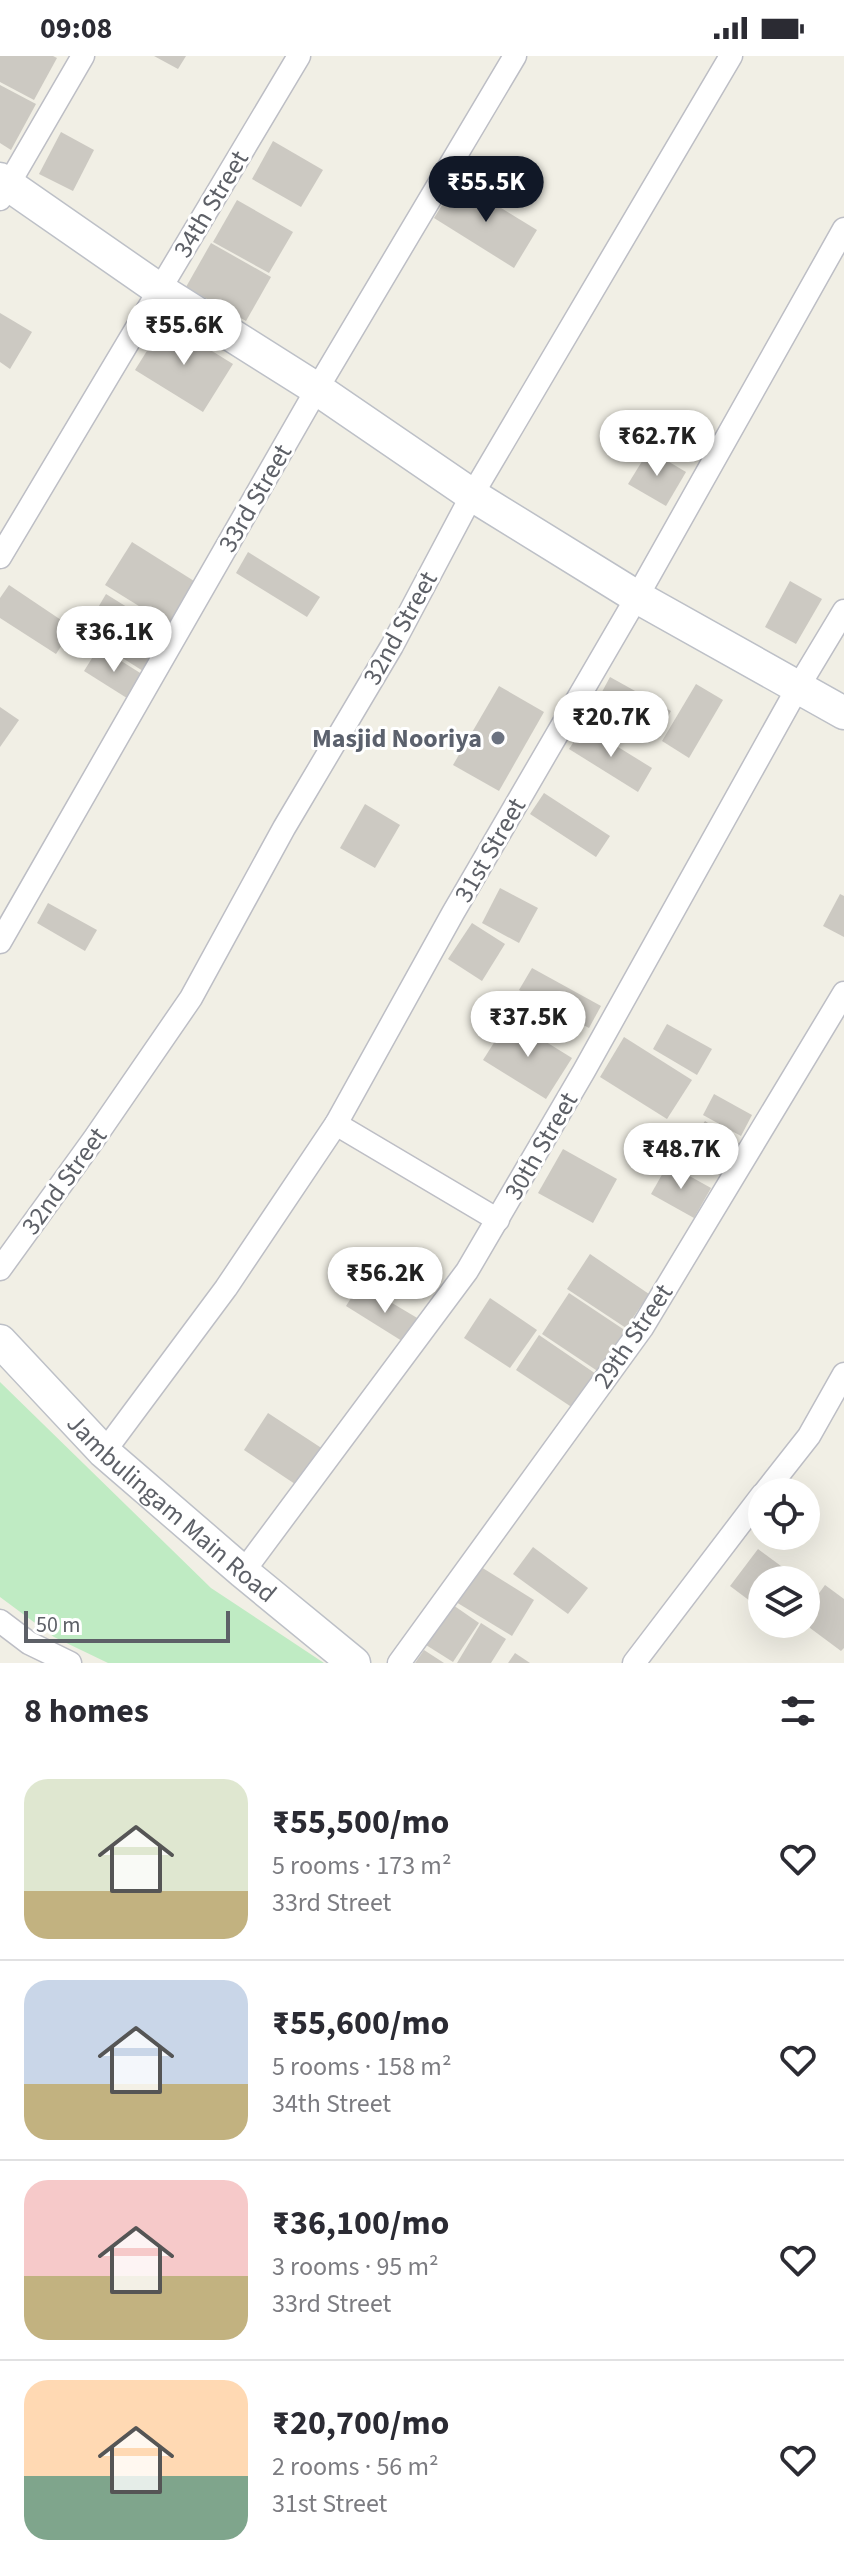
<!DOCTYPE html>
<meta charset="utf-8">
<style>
body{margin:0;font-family:"Source Sans 3",sans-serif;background:#f2f2f3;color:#2b2b33;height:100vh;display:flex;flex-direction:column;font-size:30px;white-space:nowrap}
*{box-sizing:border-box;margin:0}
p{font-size:26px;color:#7c7c81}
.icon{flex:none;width:44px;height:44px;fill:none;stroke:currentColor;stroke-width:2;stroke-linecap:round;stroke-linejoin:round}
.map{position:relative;height:1607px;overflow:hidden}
.panel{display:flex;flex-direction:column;background:#fff;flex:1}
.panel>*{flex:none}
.buttons{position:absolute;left:748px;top:1422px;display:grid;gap:16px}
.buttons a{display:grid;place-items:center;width:72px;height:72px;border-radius:50%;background:#fff;box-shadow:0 8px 32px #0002;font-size:40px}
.scale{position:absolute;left:24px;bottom:20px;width:206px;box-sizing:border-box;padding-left:8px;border:4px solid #5d6067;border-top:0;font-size:22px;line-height:28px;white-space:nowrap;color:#5d6067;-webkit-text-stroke:6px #fff;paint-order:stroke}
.price{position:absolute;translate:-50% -68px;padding:0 18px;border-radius:28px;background:#fff;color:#222;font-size:26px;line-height:52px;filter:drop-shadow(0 2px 4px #0008)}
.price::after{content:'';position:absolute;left:50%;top:48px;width:24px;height:18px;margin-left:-12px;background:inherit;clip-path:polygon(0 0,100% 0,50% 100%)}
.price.selected{background:#111827;color:#fff}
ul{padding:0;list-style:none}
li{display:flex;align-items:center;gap:24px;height:200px;padding:0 24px}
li+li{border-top:2px solid #e1e1e2}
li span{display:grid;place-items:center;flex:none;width:224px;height:160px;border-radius:24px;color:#555}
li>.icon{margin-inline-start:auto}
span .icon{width:96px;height:96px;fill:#fffc;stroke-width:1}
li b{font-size:34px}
h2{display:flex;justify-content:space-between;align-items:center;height:96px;padding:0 24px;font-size:34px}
.status{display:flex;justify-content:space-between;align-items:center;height:56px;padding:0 40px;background:#fff;direction:ltr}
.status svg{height:22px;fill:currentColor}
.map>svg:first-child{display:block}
.green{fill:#bfebc3}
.building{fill:#ccc9c2}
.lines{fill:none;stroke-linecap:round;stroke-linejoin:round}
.street-casing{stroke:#bdbec5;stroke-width:25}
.secondary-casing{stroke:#bdc0c7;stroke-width:35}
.street{stroke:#fff;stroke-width:22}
.secondary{stroke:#fff;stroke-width:32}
.worship-dot{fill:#6b7280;stroke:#fff;stroke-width:3}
.labels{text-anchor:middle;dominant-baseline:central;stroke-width:6;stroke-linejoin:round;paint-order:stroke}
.street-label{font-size:26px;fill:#5d6067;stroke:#fff}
.worship-label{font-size:26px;font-weight:bold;fill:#5b616d;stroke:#fff;text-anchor:end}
</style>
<div class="status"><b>09:08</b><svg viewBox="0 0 49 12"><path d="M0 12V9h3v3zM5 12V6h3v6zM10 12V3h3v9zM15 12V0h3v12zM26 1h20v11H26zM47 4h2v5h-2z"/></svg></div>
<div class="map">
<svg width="844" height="1607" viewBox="0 0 844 1607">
<rect width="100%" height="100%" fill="#f1efe5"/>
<path class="green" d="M0 1326 211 1532 324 1607H108L54 1581 0 1541Z"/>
<g class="building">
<path d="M0 0H53L57 2 34 44 0 26Z"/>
<path d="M154 0H186L178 13Z"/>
<path d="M0 29 36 48 11 94 0 87Z"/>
<path d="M61 76 94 94 73 135 39 118Z"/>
<path d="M273 85 323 114 301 151 252 123Z"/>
<path d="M457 125 537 174 514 212 434 162Z"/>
<path d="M237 144 293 176 269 217 213 186Z"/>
<path d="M211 187 271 221 246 265 186 231Z"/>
<path d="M0 257 32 276 10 313 0 306Z"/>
<path d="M165 266 233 308 203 356 135 314Z"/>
<path d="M649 394 686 416 666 450 628 428Z"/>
<path d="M132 486 202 530 176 573 105 529Z"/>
<path d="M248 496 320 541 307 561 236 517Z"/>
<path d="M790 525 822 543 796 588 765 571Z"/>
<path d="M9 529 73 572 56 598 0 562V542Z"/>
<path d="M106 538 167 576 143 615 83 577Z"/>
<path d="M99 591 145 620 130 644 84 615Z"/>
<path d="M610 621 671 655 657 681 596 647Z"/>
<path d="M696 628 723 644 689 702 662 685Z"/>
<path d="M499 630 544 656 499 735 453 709Z"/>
<path d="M0 651 19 664 0 691Z"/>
<path d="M584 670 652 712 638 736 569 693Z"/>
<path d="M544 737 610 780 596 801 530 758Z"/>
<path d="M365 748 400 769 375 812 340 792Z"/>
<path d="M500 832 538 852 519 887 482 867Z"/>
<path d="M840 838 844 840V881L823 870Z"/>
<path d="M48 847 97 874 85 895 37 867Z"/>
<path d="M472 867 505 888 482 925 448 903Z"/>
<path d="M532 912 601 950 589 972 519 934Z"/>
<path d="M509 963 572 1002 546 1043 483 1004Z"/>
<path d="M667 968 712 993 697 1019 653 993Z"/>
<path d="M624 981 692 1024 667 1063 600 1021Z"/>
<path d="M714 1038 752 1059 741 1080 703 1059Z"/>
<path d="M705 1065 741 1089 730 1107 693 1083Z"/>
<path d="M563 1093 617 1123 593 1167 538 1137Z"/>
<path d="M668 1108 711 1132 694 1162 651 1138Z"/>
<path d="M590 1198 649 1238 626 1272 567 1233Z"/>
<path d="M360 1228 424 1266 410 1290 346 1250Z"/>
<path d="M569 1237 626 1275 599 1316 542 1278Z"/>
<path d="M490 1242 537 1274 510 1312 464 1282Z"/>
<path d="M539 1279 599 1320 576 1354 516 1314Z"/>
<path d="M268 1357 326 1395 301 1432 244 1394Z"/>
<path d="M533 1491 588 1532 568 1558 513 1518Z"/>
<path d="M758 1493 800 1524H762V1554L730 1530Z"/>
<path d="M473 1506 534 1544 512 1580 451 1543Z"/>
<path d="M825 1529 844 1543V1592L841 1595 806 1569V1555Z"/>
<path d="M453 1549 479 1567 453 1606 426 1589Z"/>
<path d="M481 1567 506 1583 491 1607H457Z"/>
<path d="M424 1594 444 1607H415Z"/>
<path d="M515 1597 530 1607H508Z"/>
</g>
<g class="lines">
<defs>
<g id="street">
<path d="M0 143 83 0"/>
<path d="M0 501 299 0"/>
<path d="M0 886 317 333 515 0"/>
<path d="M336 1068 498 1164"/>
<path d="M0 1213 94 1083 191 942 284 772 392 590 472 439 731 0"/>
<path d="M104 1396 226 1232 336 1068 453 857 637 541 844 173"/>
<path d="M765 1436 809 1380 844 1318"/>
<path d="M243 1516 467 1215 584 1015 797 633 844 555"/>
<path d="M0 1565 29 1587 70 1607"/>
<path d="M399 1607 642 1272 844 937"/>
<path d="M634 1607 762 1439"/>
</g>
<g id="secondary">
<path d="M0 123 160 234 317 333 472 439 637 541 844 657"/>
<path id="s1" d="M0 1285 104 1396 243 1516 354 1607"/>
</g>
</defs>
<use href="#street" class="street-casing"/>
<use href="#secondary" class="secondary-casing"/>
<use href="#street" class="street"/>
<use href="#secondary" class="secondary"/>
</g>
<circle class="worship-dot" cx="498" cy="682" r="8"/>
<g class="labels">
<g class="street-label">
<text transform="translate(211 148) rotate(-59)">34th Street</text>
<text transform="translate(255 442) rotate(-60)">33rd Street</text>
<text transform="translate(400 572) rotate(-61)">32nd Street</text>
<text transform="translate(490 794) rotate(-60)">31st Street</text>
<text transform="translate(541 1090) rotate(-60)">30th Street</text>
<text transform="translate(64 1125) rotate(-54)">32nd Street</text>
<text transform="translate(633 1280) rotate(-56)">29th Street</text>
<text stroke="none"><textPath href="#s1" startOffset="240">Jambulingam Main Road</textPath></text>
</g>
<g class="worship-label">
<text x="482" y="682">Masjid Nooriya</text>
</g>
</g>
</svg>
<div class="buttons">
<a><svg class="icon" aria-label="locate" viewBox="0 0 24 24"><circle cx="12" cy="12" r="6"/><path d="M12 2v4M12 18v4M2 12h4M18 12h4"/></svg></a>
<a><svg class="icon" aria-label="layers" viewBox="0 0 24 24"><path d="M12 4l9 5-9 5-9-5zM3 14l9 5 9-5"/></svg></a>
</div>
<div class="scale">50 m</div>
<b class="price selected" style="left:486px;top:168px">₹55.5K</b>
<b class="price" style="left:184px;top:311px">₹55.6K</b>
<b class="price" style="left:657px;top:422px">₹62.7K</b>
<b class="price" style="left:114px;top:618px">₹36.1K</b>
<b class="price" style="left:611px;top:703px">₹20.7K</b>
<b class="price" style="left:528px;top:1003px">₹37.5K</b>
<b class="price" style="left:681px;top:1135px">₹48.7K</b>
<b class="price" style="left:385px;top:1259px">₹56.2K</b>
</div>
<section class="panel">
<h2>8 homes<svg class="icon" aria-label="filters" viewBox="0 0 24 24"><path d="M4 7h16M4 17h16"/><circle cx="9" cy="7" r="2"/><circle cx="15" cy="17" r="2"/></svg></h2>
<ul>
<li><span style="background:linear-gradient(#dfe7d0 70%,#c2b280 0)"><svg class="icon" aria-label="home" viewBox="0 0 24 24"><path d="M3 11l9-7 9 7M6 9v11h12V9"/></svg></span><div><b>₹55,500/mo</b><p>5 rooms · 173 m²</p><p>33rd Street</p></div><svg class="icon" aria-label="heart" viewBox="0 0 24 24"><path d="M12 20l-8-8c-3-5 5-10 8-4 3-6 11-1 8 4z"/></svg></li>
<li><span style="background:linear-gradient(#c9d6e8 65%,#c2b280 0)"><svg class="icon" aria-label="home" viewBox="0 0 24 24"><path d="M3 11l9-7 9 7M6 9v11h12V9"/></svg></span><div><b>₹55,600/mo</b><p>5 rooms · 158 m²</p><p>34th Street</p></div><svg class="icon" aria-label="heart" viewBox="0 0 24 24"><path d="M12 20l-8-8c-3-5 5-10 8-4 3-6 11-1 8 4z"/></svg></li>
<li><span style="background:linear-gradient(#f6c9c9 60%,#c2b280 0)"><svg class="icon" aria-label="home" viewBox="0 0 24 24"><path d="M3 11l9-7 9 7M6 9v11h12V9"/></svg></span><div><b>₹36,100/mo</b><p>3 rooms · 95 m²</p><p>33rd Street</p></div><svg class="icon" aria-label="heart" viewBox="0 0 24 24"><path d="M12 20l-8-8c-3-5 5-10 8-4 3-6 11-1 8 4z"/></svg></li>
<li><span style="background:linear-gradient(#ffd9b3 60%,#7fa58c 0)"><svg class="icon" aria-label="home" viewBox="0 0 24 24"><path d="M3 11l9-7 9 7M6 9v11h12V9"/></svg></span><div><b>₹20,700/mo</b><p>2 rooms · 56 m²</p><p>31st Street</p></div><svg class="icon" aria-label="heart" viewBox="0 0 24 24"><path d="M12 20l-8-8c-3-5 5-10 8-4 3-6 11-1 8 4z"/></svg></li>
</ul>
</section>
